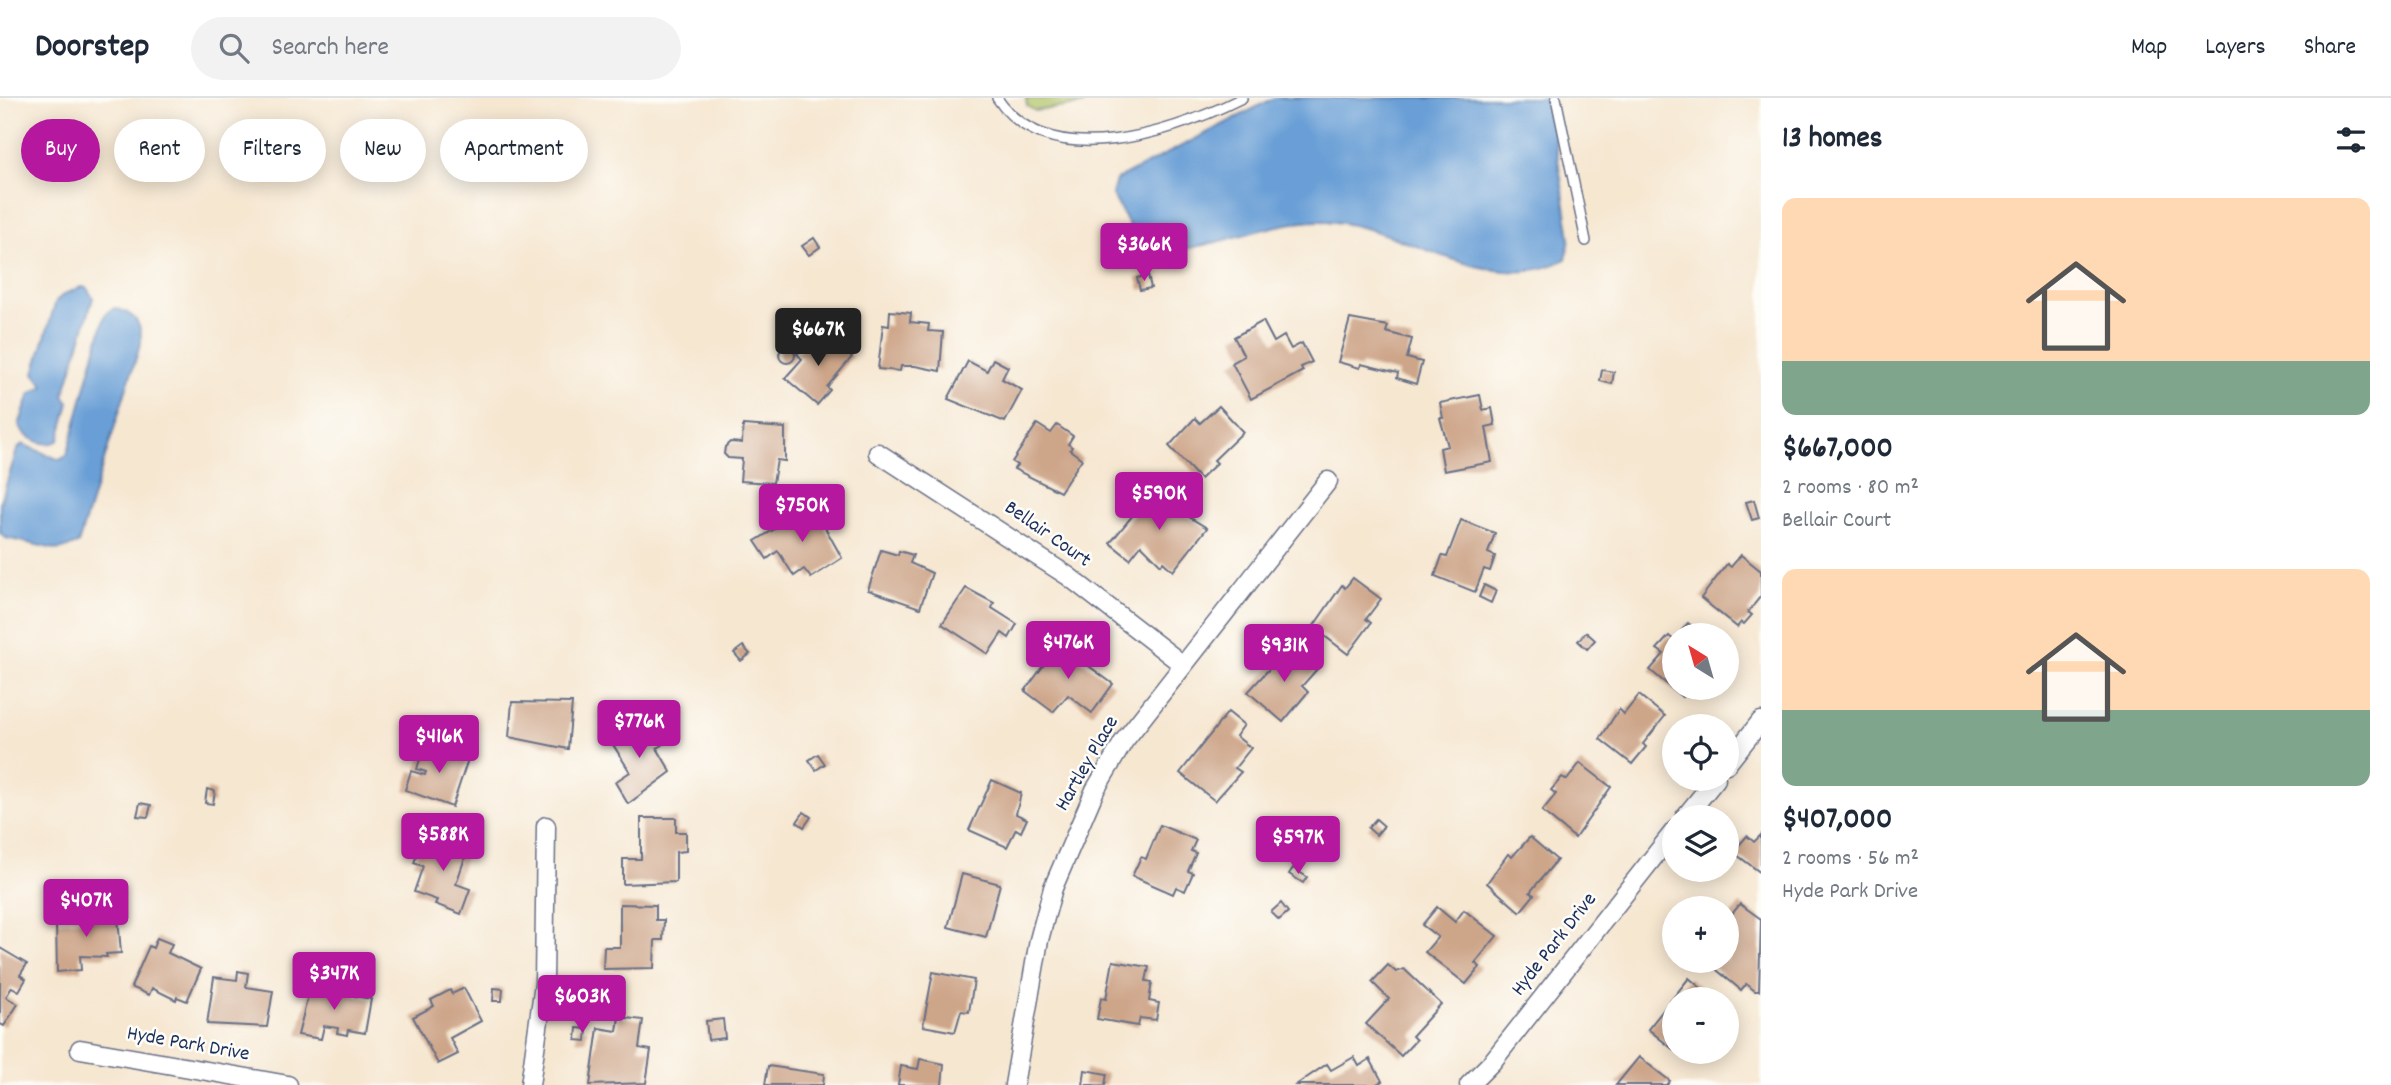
<!DOCTYPE html>
<meta charset="utf-8">
<style>
body{margin:0;font-family:Dekko,sans-serif;background:#f2f2f3;color:#1f2937;height:100vh;display:flex;flex-direction:column;font-size:26px;white-space:nowrap}
*{box-sizing:border-box;margin:0}
p{font-size:23px;color:#747a83}
.icon{flex:none;width:38px;height:38px;fill:none;stroke:currentColor;stroke-width:2;stroke-linecap:round;stroke-linejoin:round}
.map{position:relative;flex:1;overflow:hidden}
.panel{display:flex;flex-direction:column;background:#fff;width:630px}
.panel>*{flex:none}
.hud{position:absolute;left:21px;top:21px;width:665px;height:63px;display:flex;gap:14px}
.needle{width:46px;rotate:323deg}
.fabs{position:absolute;left:1662px;top:525px;display:grid;gap:14px}
.fabs a{display:grid;place-items:center;width:77px;height:77px;border-radius:50%;background:#fff;box-shadow:0 4px 18px #0003;font-size:35px}
.price{position:absolute;translate:-50% -60px;padding:0 16px;border-radius:7px;background:#b5179e;color:#fff;font-size:23px;line-height:46px;filter:drop-shadow(0 2px 4px #0008)}
.price::after{content:'';position:absolute;left:50%;top:42px;width:21px;height:16px;margin-left:-10px;background:inherit;clip-path:polygon(0 0,100% 0,50% 100%)}
.price.active{background:#222;color:#fff}
ul{padding:0;list-style:none}
li{display:grid;align-content:center;gap:14px;height:371px;padding:0 21px}
li span{display:grid;place-items:center;height:217px;border-radius:14px;color:#555}
li>.icon{margin-inline-start:auto}
span .icon{width:126px;height:126px;fill:#fffc;stroke-width:1}
li b{font-size:30px}
h2{display:flex;justify-content:space-between;align-items:center;height:84px;padding:0 21px;font-size:30px}
.pill{padding:0 24px;border-radius:32px;background:#fff;box-shadow:0 4px 18px #0003;font-size:24px;line-height:63px}
.pill.active{background:#b5179e;color:#fff}
header{display:flex;align-items:center;gap:42px;box-sizing:border-box;height:98px;padding:0 35px;background:#fff;border-bottom:2px solid #e0e1e3}
header strong{font-size:33px}
nav{display:flex;gap:38px;margin-inline-start:auto;font-size:24px}
.search{width:490px;height:63px;background:#f2f2f3;display:flex;align-items:center;gap:18px;box-sizing:border-box;padding:0 24px;border-radius:38px;color:#747a83;font-size:26px}
main{display:flex;flex:1;min-height:0}
.map>svg:first-child{display:block}
.green{fill:#b0c367;stroke:#667962;stroke-width:2}
.water{fill:#699fd6;stroke:#42679a;stroke-width:2}
.building{fill:#cda589}
.lines{fill:none;stroke-linecap:round;stroke-linejoin:round}
.service-casing{stroke:#686f86;stroke-width:12}
.minor-casing{stroke:#686f86;stroke-width:21}
.service{stroke:#fff;stroke-width:9}
.minor{stroke:#fff;stroke-width:18}
.labels{text-anchor:middle;dominant-baseline:central;stroke-width:5;stroke-linejoin:round;paint-order:stroke}
.street-label{font-size:21px;fill:#1b2f5e;stroke:#fdfcf7}
</style>
<header>
<strong>Doorstep</strong>
<div class="search"><svg class="icon" aria-label="search" viewBox="0 0 24 24"><circle cx="10" cy="10" r="6"/><path d="M15 15l6 6"/></svg>Search here</div>
<nav><a>Map</a><a>Layers</a><a>Share</a></nav>
</header>
<main>
<div class="map">
<svg width="1761" height="987" viewBox="0 0 1761 987">
<rect width="100%" height="100%" fill="#fdfcf7"/>
<filter id="ink" filterUnits="userSpaceOnUse"><feTurbulence type="fractalNoise" baseFrequency=".0143" numOctaves="2"/><feDisplacementMap in="SourceGraphic" scale="14" xChannelSelector="R" yChannelSelector="G"/><feConvolveMatrix kernelMatrix="1 2 1 2 8 2 1 2 1" color-interpolation-filters="sRGB"/></filter>
<filter id="wash" filterUnits="userSpaceOnUse"><feTurbulence type="fractalNoise" baseFrequency=".00686" numOctaves="4" result="noise"/><feDisplacementMap in="SourceGraphic" scale="28" xChannelSelector="R" yChannelSelector="G"/><feGaussianBlur stdDeviation="1.57" result="paint"/><feColorMatrix in="noise" values="0 0 0 0 0 0 0 0 0 0 0 0 0 0 0 0 0 1.4 0 .05"/><feComposite in="paint" operator="in"/></filter>
<g filter="url(#wash)">
<rect width="100%" height="100%" fill="#f6e7d1"/>
<path class="green" d="M1026 0H1089L1084 6 1035 13 1027 8Z"/>
<g class="water">
<path d="M1274 0H1545L1551 15 1570 140 1566 161C1489 204 1398 123 1320 123 1260 123 1201 160 1142 151L1112 96 1116 82Z"/>
<path d="M81 189H86L93 200 64 297 69 305 59 342C46 351 25 341 19 327L30 296 44 288 34 275 56 203 64 196Z"/>
<path d="M114 210C133 215 142 223 141 244L78 446 59 452 6 440 0 435V406L17 352 22 346 60 362 67 357 105 217Z"/>
</g>
<g id="blocks">
<g class="building">
<path d="M814 140 820 149 809 157 802 148Z"/>
<path d="M1148 177 1151 190 1140 192 1137 180Z"/>
<path d="M890 213 911 215 910 224 929 226 928 233 943 234 940 273 915 268H901L900 273 878 271 883 227 889 228Z"/>
<path d="M1350 221 1388 228 1386 234 1412 241 1407 260 1422 264 1416 286 1397 280 1398 275 1361 266 1360 270 1338 264Z"/>
<path d="M1263 223 1274 244 1284 238 1291 251 1302 245 1312 264 1301 269 1303 273 1251 301 1232 265 1244 258 1234 239Z"/>
<path d="M823 235 852 259 827 289 830 292 817 307 785 280 802 261 797 256 810 241 815 245Z"/>
<circle cx="787" cy="257" r="8"/>
<path d="M993 261 1008 269 1002 281 1022 292 1005 324 948 301 968 263 987 273Z"/>
<path d="M1602 272 1614 274 1612 286 1600 283Z"/>
<path d="M1480 297 1483 312 1492 310 1495 327 1486 329 1492 364 1444 373 1440 350 1448 348 1440 320H1443L1440 305Z"/>
<path d="M1219 308 1243 334 1214 362 1217 365 1200 381 1169 348 1195 320 1200 325Z"/>
<path d="M1037 326 1051 335 1057 327 1073 338 1068 346 1072 349 1070 352 1082 361 1060 394 1014 371 1017 367 1012 364Z"/>
<path d="M743 327 785 330V363L777 362 773 385 740 383 742 361 728 360 724 356 725 349 730 344 742 345Z"/>
<path d="M1156 389 1166 396 1161 402 1207 430 1173 473 1163 464 1161 467 1141 447 1130 461 1110 445Z"/>
<path d="M1754 402 1759 420 1752 422 1746 404Z"/>
<path d="M813 408 842 460 811 480 804 471 794 478 778 453 767 461 755 443Z"/>
<path d="M1461 422 1495 435 1488 455 1495 458 1490 473 1484 471 1475 494 1435 478 1442 458 1447 459Z"/>
<path d="M881 452 898 457 899 453 913 457 910 465 932 475 920 510 868 492Z"/>
<path d="M1741 457 1761 473V498L1748 514 1752 517 1744 526 1741 524 1737 529 1701 500 1727 466 1731 469Z"/>
<path d="M1353 480 1381 501 1366 521 1371 525 1348 556 1313 529 1342 487 1345 490Z"/>
<path d="M1484 487 1496 493 1491 505 1479 499Z"/>
<path d="M966 490 994 505 992 510 1017 526 1009 540 1002 535 988 556 942 526Z"/>
<path d="M1688 525 1703 537H1678Z"/>
<path d="M1586 534 1595 542 1587 551 1578 543Z"/>
<path d="M1669 538 1675 543V590H1690L1682 599 1650 572 1664 556 1657 551Z"/>
<path d="M1062 542 1080 556 1078 560 1113 586 1092 615 1068 597 1053 614 1025 593Z"/>
<path d="M1291 547 1318 570 1302 588 1308 594 1283 624 1248 594Z"/>
<path d="M743 548 750 556 741 563 734 555Z"/>
<path d="M1639 597 1665 618 1643 646 1646 649 1632 666 1600 641 1619 611 1624 616Z"/>
<path d="M512 604 572 605 568 651 509 639Z"/>
<path d="M1228 614 1244 627 1236 638 1251 650 1235 670 1241 674 1215 703 1180 675Z"/>
<path d="M639 621 647 633 654 629 664 646 657 650 671 674 628 706 615 684 630 674 609 640Z"/>
<path d="M435 646 469 658 452 709 405 692 411 673 425 677 426 674 417 671 423 652 432 656Z"/>
<path d="M818 656 825 666 816 672 809 662Z"/>
<path d="M1580 665 1611 689 1575 740 1542 713 1556 696 1551 692 1562 679 1567 682Z"/>
<path d="M992 682 1021 695 1016 716 1027 721 1021 734 1016 731 1007 749 969 732Z"/>
<path d="M207 691 215 693 213 706 205 705Z"/>
<path d="M140 705 151 707 148 719 137 718Z"/>
<path d="M804 714 811 719 804 729 797 724Z"/>
<path d="M641 720H676V734H686V753L676 754V784L623 786V761H641Z"/>
<path d="M1376 721 1384 728 1376 737 1368 730Z"/>
<path d="M1160 727 1196 742 1191 753 1196 755 1188 773 1193 775 1185 793 1176 789 1173 796 1132 778 1141 759 1146 761Z"/>
<path d="M435 736 469 748 456 786 470 791 461 816 435 806 437 802 414 794 423 768 414 765 421 745 431 748Z"/>
<path d="M1761 737V775L1733 754 1747 738 1754 744Z"/>
<path d="M1530 739 1557 762 1530 794 1534 797 1520 814 1487 785 1508 756 1512 759Z"/>
<path d="M1293 770 1307 779 1303 785 1289 776Z"/>
<path d="M962 776 1000 786 986 839 948 829Z"/>
<path d="M1281 805 1288 814 1279 822 1271 814Z"/>
<path d="M620 806 656 807V822H664L663 842H655L654 870 603 871 604 849H620Z"/>
<path d="M1740 806 1761 821 1759 893H1755L1746 886 1741 892 1706 863H1727V822Z"/>
<path d="M102 808 103 820 118 819 121 855 106 856 107 859 80 858 81 872 57 874 56 824 84 822 83 809Z"/>
<path d="M1437 809 1455 824 1464 812 1497 838 1475 865 1480 869 1466 886 1425 854 1438 839 1422 827Z"/>
<path d="M157 840 172 846 168 855 201 871 187 903 177 899 176 902 152 890 149 897 131 889 149 848 153 850Z"/>
<path d="M0 850 27 866 20 877 26 881 19 893 12 889 6 899 18 906 4 928 0 926Z"/>
<path d="M1113 863 1149 869 1146 883 1152 884 1149 903 1159 905 1156 922 1140 920 1138 928 1097 921 1101 900 1106 901Z"/>
<path d="M1388 867 1396 874 1404 871 1441 906 1412 938 1416 942 1401 958 1366 926 1389 901 1372 884Z"/>
<path d="M238 873 248 875 246 889 273 893 267 929 207 926 214 879 237 882Z"/>
<path d="M933 874 974 882 969 914 961 913 955 934 923 928Z"/>
<path d="M1689 880 1714 901H1675V953L1648 931Z"/>
<path d="M340 887 357 890 355 898 371 901 365 935 348 932 347 937 337 935 338 930 324 928 321 941 298 937 310 890 338 895Z"/>
<path d="M464 890 481 923 450 940 458 956 438 966 413 919 434 908 431 902 450 892 452 896Z"/>
<path d="M494 890 503 891 502 903H493Z"/>
<path d="M619 919 643 922 639 950 651 952 646 985 590 987 598 930 617 933Z"/>
<path d="M723 921 725 940 708 942 706 923Z"/>
<path d="M577 930 587 931 586 943 576 942Z"/>
<path d="M1354 959 1359 968 1370 961 1382 983 1375 987H1296L1327 966 1331 972Z"/>
<path d="M1639 959 1670 983 1667 987H1616Z"/>
<path d="M920 961 944 966 942 987H898L901 968 918 971Z"/>
<path d="M768 968 824 976 823 987H765Z"/>
<path d="M1085 972 1107 976 1105 987H1083Z"/>
</g>
</g>
</g>
<g filter="url(#ink)">
<use href="#blocks" fill-opacity="0" stroke="#686f86" stroke-width="2"/>
<g class="lines">
<defs>
<g id="service">
<path d="M997 0C1048 78 1176 33 1242 0"/>
<path d="M1556 0 1586 143"/>
</g>
<g id="minor">
<path d="M878 355 1068 478 1182 566"/>
<path d="M1727 666 1761 623"/>
<path d="M1685 719 1716 681"/>
<path d="M80 951 288 987"/>
<path d="M530 987 544 886 546 728"/>
<path d="M1014 987 1039 842 1053 790 1095 692 1124 643 1328 383"/>
<path d="M1469 987 1492 964 1675 732"/>
</g>
</defs>
<use href="#service" class="service-casing"/>
<use href="#minor" class="minor-casing"/>
<use href="#service" class="service"/>
<use href="#minor" class="minor"/>
</g>
</g>
<g class="labels">
<g class="street-label">
<text transform="translate(1047 437) rotate(35)">Bellair Court</text>
<text transform="translate(1088 666) rotate(-60)">Hartley Place</text>
<text transform="translate(1555 847) rotate(-52)">Hyde Park Drive</text>
<text transform="translate(188 947) rotate(10)">Hyde Park Drive</text>
</g>
</g>
</svg>
<div class="fabs">
<a><svg class="needle" viewBox="-14 -14 28 28"><path d="M0-13l5 13h-10z" fill="#e53935"/><path d="M0 13l5-13h-10z" fill="#747a83"/></svg></a>
<a><svg class="icon" aria-label="locate" viewBox="0 0 24 24"><circle cx="12" cy="12" r="6"/><path d="M12 2v4M12 18v4M2 12h4M18 12h4"/></svg></a>
<a><svg class="icon" aria-label="layers" viewBox="0 0 24 24"><path d="M12 4l9 5-9 5-9-5zM3 14l9 5 9-5"/></svg></a>
<a>+</a>
<a>−</a>
</div>
<b class="price" style="left:1144px;top:185px">$366K</b>
<b class="price active" style="left:818px;top:270px">$667K</b>
<b class="price" style="left:1159px;top:434px">$590K</b>
<b class="price" style="left:802px;top:446px">$750K</b>
<b class="price" style="left:1068px;top:583px">$476K</b>
<b class="price" style="left:1284px;top:586px">$931K</b>
<b class="price" style="left:639px;top:662px">$776K</b>
<b class="price" style="left:439px;top:677px">$416K</b>
<b class="price" style="left:443px;top:775px">$588K</b>
<b class="price" style="left:1298px;top:778px">$597K</b>
<b class="price" style="left:86px;top:841px">$407K</b>
<b class="price" style="left:334px;top:914px">$347K</b>
<b class="price" style="left:582px;top:937px">$603K</b>
<div class="hud">
<a class="pill active">Buy</a>
<a class="pill">Rent</a>
<a class="pill">Filters</a>
<a class="pill">New</a>
<a class="pill">Apartment</a>
</div>
</div>
<section class="panel">
<h2>13 homes<svg class="icon" aria-label="filters" viewBox="0 0 24 24"><path d="M4 7h16M4 17h16"/><circle cx="9" cy="7" r="2"/><circle cx="15" cy="17" r="2"/></svg></h2>
<ul>
<li><span style="background:linear-gradient(#ffd9b3 75%,#7fa58c 0)"><svg class="icon" aria-label="home" viewBox="0 0 24 24"><path d="M3 11l9-7 9 7M6 9v11h12V9"/></svg></span><div><b>$667,000</b><p>2 rooms · 80 m²</p><p>Bellair Court</p></div></li>
<li><span style="background:linear-gradient(#ffd9b3 65%,#7fa58c 0)"><svg class="icon" aria-label="home" viewBox="0 0 24 24"><path d="M3 11l9-7 9 7M6 9v11h12V9"/></svg></span><div><b>$407,000</b><p>2 rooms · 56 m²</p><p>Hyde Park Drive</p></div></li>
</ul>
</section>
</main>
